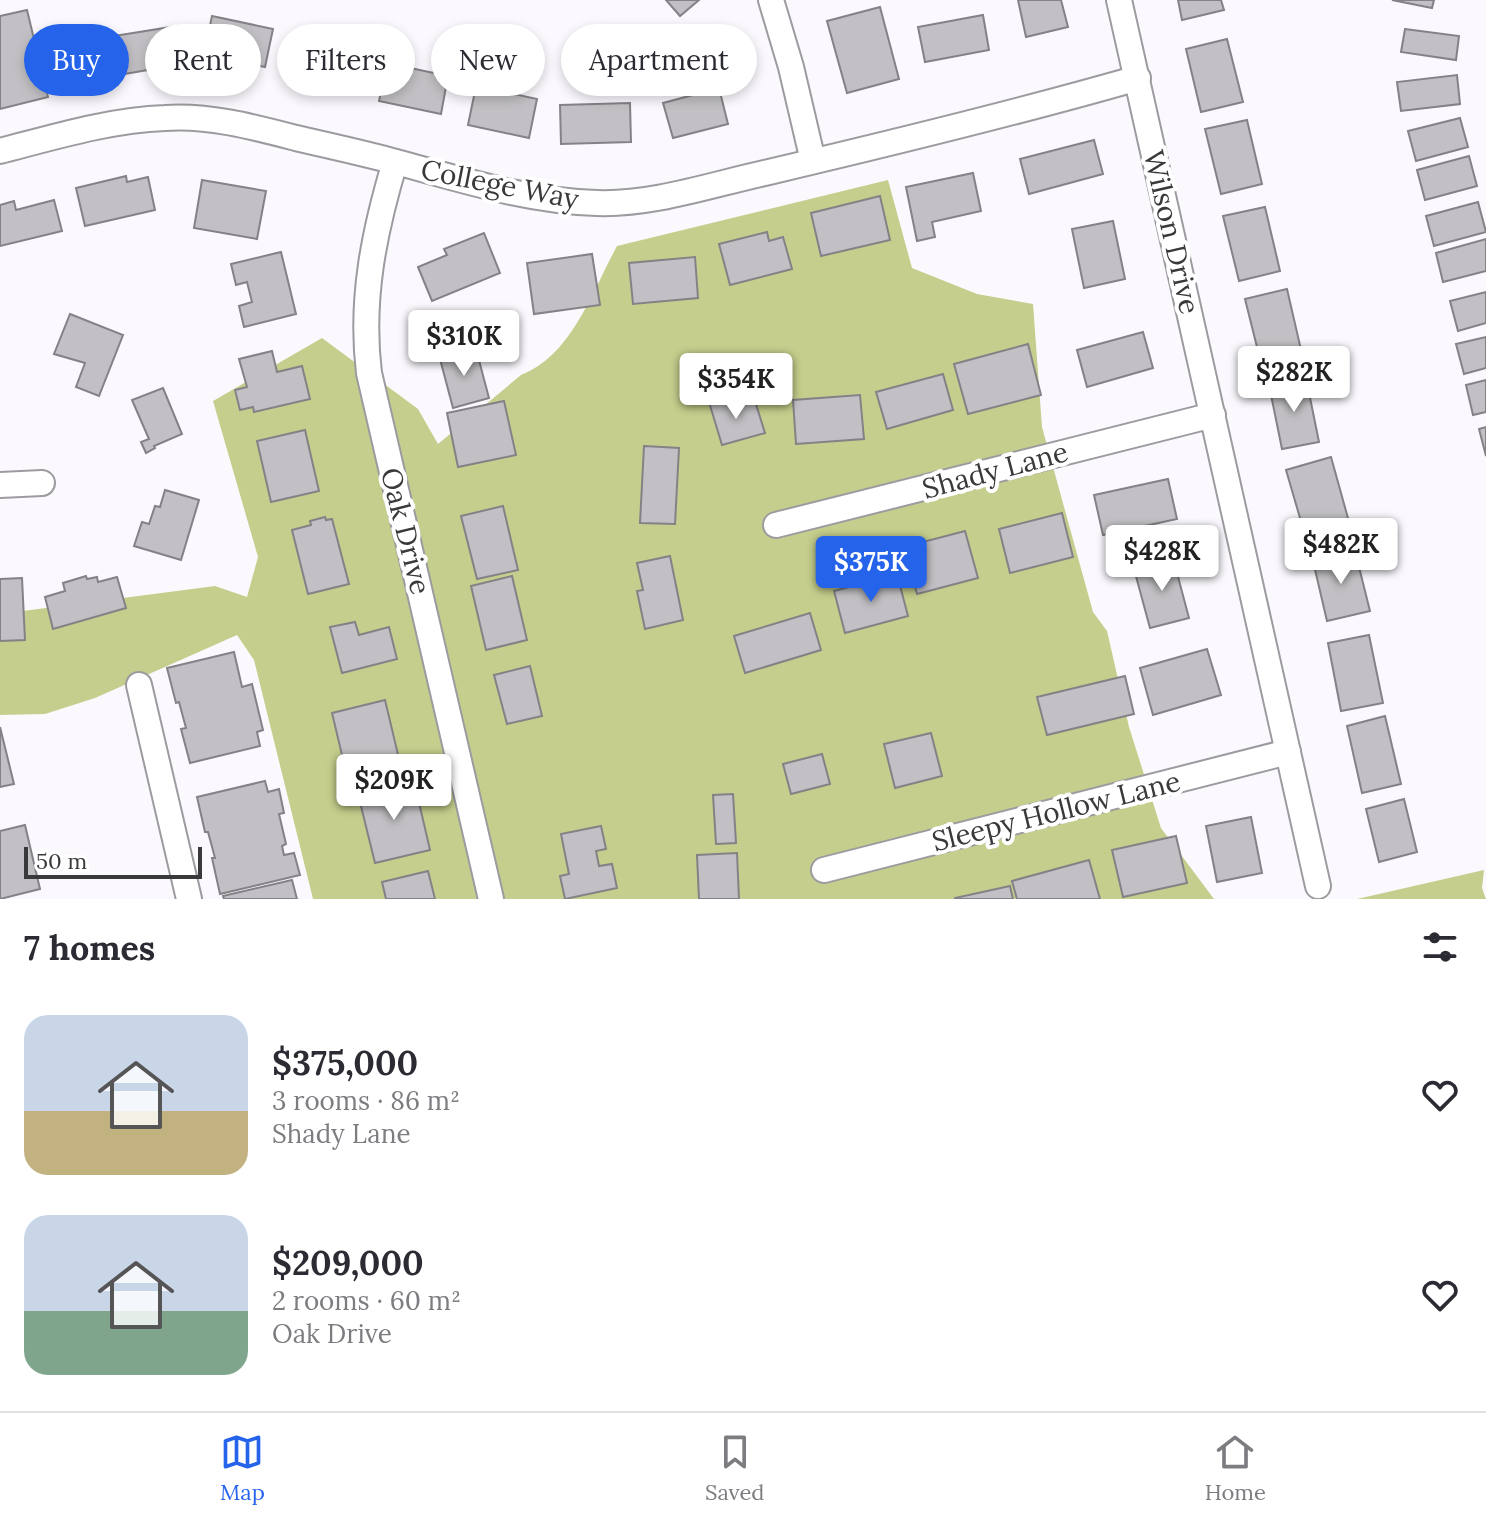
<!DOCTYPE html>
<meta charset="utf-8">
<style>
body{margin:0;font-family:Lora,serif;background:#f7f7f7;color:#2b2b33;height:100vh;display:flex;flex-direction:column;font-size:30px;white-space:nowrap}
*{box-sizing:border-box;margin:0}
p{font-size:26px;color:#7c7c81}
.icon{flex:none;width:44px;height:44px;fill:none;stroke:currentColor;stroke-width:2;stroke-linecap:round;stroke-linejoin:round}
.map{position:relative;height:899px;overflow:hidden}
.drawer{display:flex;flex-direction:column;background:#fff;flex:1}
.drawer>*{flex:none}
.banner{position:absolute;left:24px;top:24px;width:800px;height:72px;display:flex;gap:16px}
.scale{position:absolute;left:24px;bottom:20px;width:178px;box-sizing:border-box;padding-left:8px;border:4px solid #39383a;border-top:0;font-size:22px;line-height:28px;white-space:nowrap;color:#39383a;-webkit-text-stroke:6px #fff;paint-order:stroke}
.price{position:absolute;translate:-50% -68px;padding:0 18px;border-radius:8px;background:#fff;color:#222;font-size:26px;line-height:52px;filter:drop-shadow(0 2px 4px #0008)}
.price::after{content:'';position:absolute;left:50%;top:48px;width:24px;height:18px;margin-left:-12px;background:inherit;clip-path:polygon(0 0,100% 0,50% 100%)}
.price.selected{background:#2563eb;color:#fff}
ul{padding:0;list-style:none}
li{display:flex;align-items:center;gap:24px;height:200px;padding:0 24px}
li span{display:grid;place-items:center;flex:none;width:224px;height:160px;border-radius:24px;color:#555}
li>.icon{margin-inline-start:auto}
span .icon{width:96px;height:96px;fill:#fffc;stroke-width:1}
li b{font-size:34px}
h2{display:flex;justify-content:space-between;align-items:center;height:96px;padding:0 24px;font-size:34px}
.tag{padding:0 28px;border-radius:36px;background:#fff;box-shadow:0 4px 12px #0003;font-size:28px;line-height:72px}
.tag.selected{background:#2563eb;color:#fff}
.menu{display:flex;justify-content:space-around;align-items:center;height:112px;border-top:2px solid #e1e1e2;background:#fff;font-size:22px;color:#7c7c81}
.menu a{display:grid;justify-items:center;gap:4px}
.menu .selected{color:#2563eb}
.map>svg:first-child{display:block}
.green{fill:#c5ce8c}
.building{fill:#c2c0c4;stroke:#848286;stroke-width:2}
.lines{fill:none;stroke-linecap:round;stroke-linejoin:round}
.minor-casing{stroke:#9c9b9f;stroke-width:28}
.minor{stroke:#fff;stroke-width:24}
.labels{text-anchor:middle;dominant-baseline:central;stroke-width:8;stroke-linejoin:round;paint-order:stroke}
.street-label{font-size:28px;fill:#39383a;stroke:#fff}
</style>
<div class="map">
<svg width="1486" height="899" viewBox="0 0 1486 899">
<rect width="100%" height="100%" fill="#fbf9fe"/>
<g class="green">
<path d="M888 180 912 268 977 294 1033 304 1042 427 1093 612 1107 631 1129 727 1161 828 1214 899H313L254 660 237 635 95 698 45 714 0 715V614L215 586 247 597 258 557 213 401 322 338 418 409 438 444 521 375C572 355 592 292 617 246Z"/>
<path d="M1484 870 1482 888 1486 899H1357Z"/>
</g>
<g class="building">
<path d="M666 0H699L680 16Z"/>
<path d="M1018 0H1061L1068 27 1026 37Z"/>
<path d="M1178 0H1221L1224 10 1182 20Z"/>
<path d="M1392 0H1434L1432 8Z"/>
<path d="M880 7 899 79 847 93 827 21Z"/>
<path d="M27 10 48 97 0 109V16Z"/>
<path d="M983 15 989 50 925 62 918 27Z"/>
<path d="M212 16 273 29 265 67 204 54Z"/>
<path d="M177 26 183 64 101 78 95 39Z"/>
<path d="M1405 29 1459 36 1456 60 1401 52Z"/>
<path d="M1227 39 1243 102 1201 112 1186 49Z"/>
<path d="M297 43 358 56 350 94 289 81Z"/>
<path d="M387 63 448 76 441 114 379 101Z"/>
<path d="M1457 75 1460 104 1401 111 1397 82Z"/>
<path d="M476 86 537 99 529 138 468 125Z"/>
<path d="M719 88 728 124 673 138 663 103Z"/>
<path d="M630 103 631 142 561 144 560 105Z"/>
<path d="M1460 118 1468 147 1416 161 1408 131Z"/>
<path d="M1247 120 1262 184 1221 194 1205 129Z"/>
<path d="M1094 140 1103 174 1029 194 1020 159Z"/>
<path d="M1469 156 1477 186 1425 200 1417 170Z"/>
<path d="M973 173 981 211 932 222 935 237 917 241 906 187Z"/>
<path d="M126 176 127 182 148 177 155 210 85 226 76 188Z"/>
<path d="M202 180 266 191 257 239 194 228Z"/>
<path d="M880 196 890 240 821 256 811 213Z"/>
<path d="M54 200 62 231 0 246V205L14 201 16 210Z"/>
<path d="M1478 202 1486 232 1434 246 1426 216Z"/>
<path d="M1265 207 1280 271 1239 281 1223 216Z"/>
<path d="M1113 221 1125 279 1084 288 1072 229Z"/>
<path d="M767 232 769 241 783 237 792 269 730 285 719 244Z"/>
<path d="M484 233 500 273 432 301 418 267 447 255 444 249Z"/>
<path d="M1486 239V271L1443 282 1436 253Z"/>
<path d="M281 252 296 314 244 327 239 306 252 302 247 282 236 285 231 264Z"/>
<path d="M592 254 600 305 534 314 527 263Z"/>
<path d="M695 257 698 298 633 304 629 263Z"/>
<path d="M1287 289 1302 354 1261 363 1245 299Z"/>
<path d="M1486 292V323L1458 331 1450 301Z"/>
<path d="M70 314 123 335 99 396 76 387 85 363 54 354Z"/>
<path d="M1143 332 1153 368 1087 387 1077 350Z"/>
<path d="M1486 337V368L1464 374 1456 344Z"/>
<path d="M1028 344 1041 395 968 414 954 364Z"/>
<path d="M476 349 489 398 453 408 440 359Z"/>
<path d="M272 351 277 372 302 366 310 399 254 412 253 407 240 410 235 390 247 387 239 359Z"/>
<path d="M943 374 953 410 887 429 876 392Z"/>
<path d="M1306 378 1319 442 1282 449 1269 385Z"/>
<path d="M1486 380V412L1473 415 1466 385Z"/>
<path d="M163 388 182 434 154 446 155 448 146 453 141 442 149 439 132 400Z"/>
<path d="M860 395 864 439 796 444 793 400Z"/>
<path d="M730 397 733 408 755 401 765 433 722 445 709 402Z"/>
<path d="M504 401 516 455 458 467 447 413Z"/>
<path d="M1486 427V456L1479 429Z"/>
<path d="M305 430 319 491 271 502 257 441Z"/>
<path d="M644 446 679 448 675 524 640 523Z"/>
<path d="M1331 457 1351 529 1307 542 1286 470Z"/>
<path d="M1168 479 1177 519 1103 535 1094 495Z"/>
<path d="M165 490 199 500 181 560 134 546 142 522 149 524 155 506 160 507Z"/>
<path d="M503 506 518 570 477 579 461 516Z"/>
<path d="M1062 513 1073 557 1010 573 999 529Z"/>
<path d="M325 517 326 520 332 519 349 584 308 594 292 530 311 525 310 521Z"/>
<path d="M965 531 978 578 917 594 904 547Z"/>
<path d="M1355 551 1370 611 1327 621 1313 561Z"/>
<path d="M670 556 683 620 645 629 637 591 643 590 637 563Z"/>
<path d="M1173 558 1189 618 1150 628 1134 569Z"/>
<path d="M897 574 908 616 845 633 834 591Z"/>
<path d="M86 576 87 579 97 577 98 582 117 577 126 608 53 629 45 597 65 591 63 583Z"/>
<path d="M512 576 527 640 486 650 471 586Z"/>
<path d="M22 578 25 640 0 641V579Z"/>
<path d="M810 613 821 650 745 673 734 636Z"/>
<path d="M355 622 359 635 389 627 397 659 342 673 330 627Z"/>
<path d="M1369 635 1383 703 1341 711 1328 643Z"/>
<path d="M1207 649 1221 695 1153 715 1140 668Z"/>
<path d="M234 652 242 687 252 684 263 730 257 732 260 746 190 763 181 729 186 728 179 702 176 703 167 668Z"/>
<path d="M530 666 542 716 507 724 494 675Z"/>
<path d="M1125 676 1134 714 1047 735 1037 697Z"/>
<path d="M385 700 400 763 347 776 332 713Z"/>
<path d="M1385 716 1401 784 1362 793 1347 726Z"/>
<path d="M0 727 14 784 0 787Z"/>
<path d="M931 733 942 776 895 788 884 744Z"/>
<path d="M822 754 830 784 791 794 783 764Z"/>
<path d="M265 781 268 792 279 789 284 813 279 814 286 844 282 846 284 855 294 853 300 875 220 894 212 858H215L208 832H205L197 797Z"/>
<path d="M414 781 430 850 375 863 358 794Z"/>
<path d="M733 794 736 843 716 844 713 795Z"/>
<path d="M1404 799 1417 852 1379 862 1366 809Z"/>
<path d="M1251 817 1262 873 1217 882 1206 826Z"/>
<path d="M25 825 40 889 0 899V831Z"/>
<path d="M601 826 606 849 596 851 599 866 612 864 617 888 565 899 560 876 569 874 561 834Z"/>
<path d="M1176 836 1187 883 1123 897 1112 850Z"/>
<path d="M737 853 739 899H699L697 855Z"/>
<path d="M1089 860 1100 899H1017L1012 881Z"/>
<path d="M428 871 435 899H386L382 882Z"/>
<path d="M292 880 297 899H224L223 896Z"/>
<path d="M1010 886 1013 899H955V898Z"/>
</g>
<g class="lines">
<defs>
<g id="minor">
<path d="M771 0 791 67 813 161"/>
<path d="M1119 0 1318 886"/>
<path d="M0 151C54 137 110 120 165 118 209 115 254 127 296 138 330 146 363 153 396 162 463 180 527 201 597 203 654 205 713 184 769 172 892 143 1016 113 1138 78"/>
<path d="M395 162C374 232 360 300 369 373L491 899"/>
<path d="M0 485 42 483"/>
<path d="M776 525 1213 415"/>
<path d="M139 685 189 899"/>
<path d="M824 870 1288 752"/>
</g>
</defs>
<use href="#minor" class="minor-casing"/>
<use href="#minor" class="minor"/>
</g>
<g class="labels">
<g class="street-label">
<text transform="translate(500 184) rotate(11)">College Way</text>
<text transform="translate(1172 232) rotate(77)">Wilson Drive</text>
<text transform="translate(995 470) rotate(-15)">Shady Lane</text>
<text transform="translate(406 531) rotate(76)">Oak Drive</text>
<text transform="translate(1056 811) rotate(-14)">Sleepy Hollow Lane</text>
</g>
</g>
</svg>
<div class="scale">50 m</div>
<b class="price" style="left:464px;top:378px">$310K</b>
<b class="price" style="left:1294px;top:414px">$282K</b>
<b class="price" style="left:736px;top:421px">$354K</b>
<b class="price" style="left:1341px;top:586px">$482K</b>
<b class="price" style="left:1162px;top:593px">$428K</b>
<b class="price selected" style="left:871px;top:604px">$375K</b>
<b class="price" style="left:394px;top:822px">$209K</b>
<div class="banner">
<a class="tag selected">Buy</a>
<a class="tag">Rent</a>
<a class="tag">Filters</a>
<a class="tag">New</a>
<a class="tag">Apartment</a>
</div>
</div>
<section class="drawer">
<h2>7 homes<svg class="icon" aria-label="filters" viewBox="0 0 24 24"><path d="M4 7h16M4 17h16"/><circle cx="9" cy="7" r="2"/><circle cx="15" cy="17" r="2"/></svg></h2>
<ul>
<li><span style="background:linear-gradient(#c9d6e8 60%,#c2b280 0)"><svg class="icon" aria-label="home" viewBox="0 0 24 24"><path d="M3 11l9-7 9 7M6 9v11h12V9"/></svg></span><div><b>$375,000</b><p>3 rooms · 86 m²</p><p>Shady Lane</p></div><svg class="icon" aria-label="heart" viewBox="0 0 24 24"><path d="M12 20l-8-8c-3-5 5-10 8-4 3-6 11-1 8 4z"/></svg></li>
<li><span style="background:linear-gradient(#c9d6e8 60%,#7fa58c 0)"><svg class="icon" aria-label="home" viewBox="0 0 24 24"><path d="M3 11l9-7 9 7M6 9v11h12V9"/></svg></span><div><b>$209,000</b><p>2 rooms · 60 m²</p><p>Oak Drive</p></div><svg class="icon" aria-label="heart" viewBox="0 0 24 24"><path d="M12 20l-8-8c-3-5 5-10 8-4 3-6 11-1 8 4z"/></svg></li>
</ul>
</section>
<nav class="menu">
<a class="selected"><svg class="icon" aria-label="map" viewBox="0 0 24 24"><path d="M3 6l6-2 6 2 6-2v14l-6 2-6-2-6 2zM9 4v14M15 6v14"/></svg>Map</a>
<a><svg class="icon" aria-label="saved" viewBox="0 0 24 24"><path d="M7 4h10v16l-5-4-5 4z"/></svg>Saved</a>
<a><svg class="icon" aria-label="home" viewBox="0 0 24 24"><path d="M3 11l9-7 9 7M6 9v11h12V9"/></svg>Home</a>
</nav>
